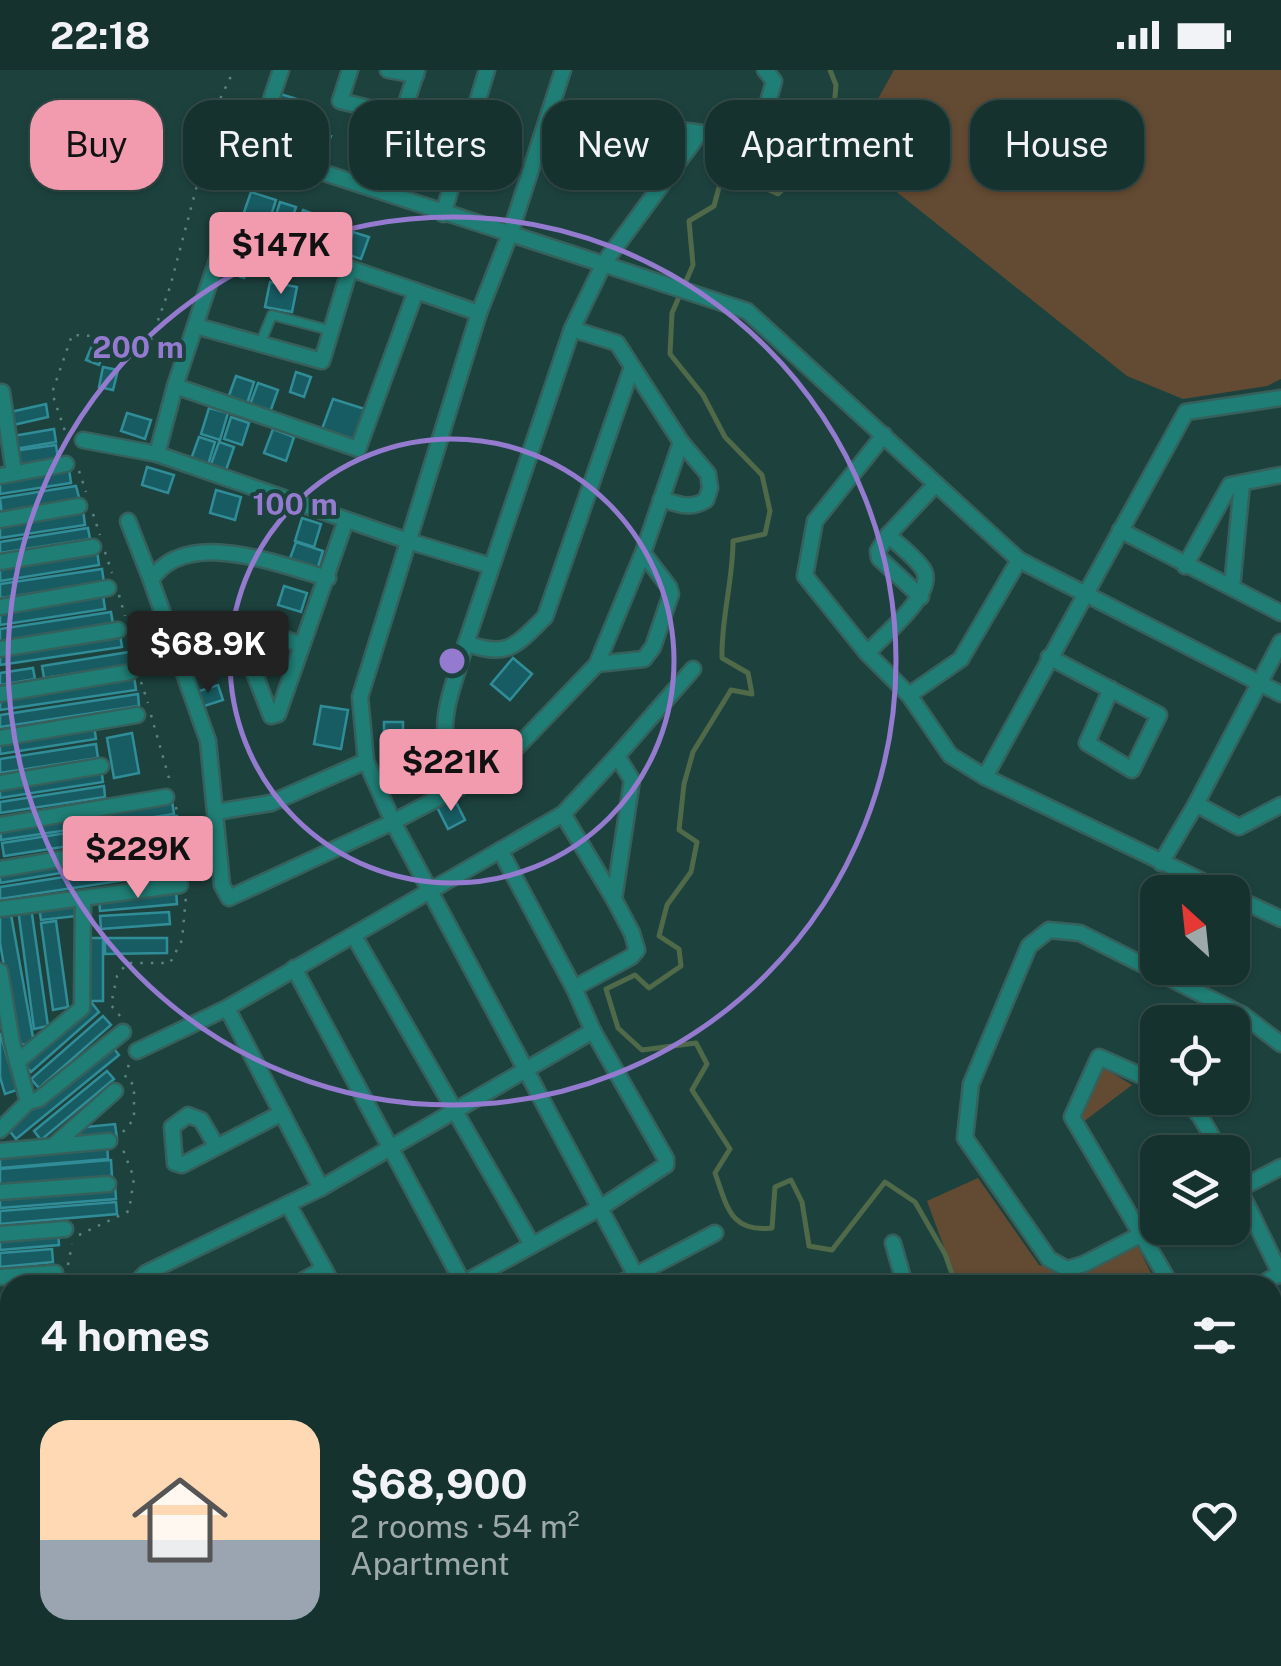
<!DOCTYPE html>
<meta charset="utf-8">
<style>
body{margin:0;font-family:"Public Sans",sans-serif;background:#1f3a36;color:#f1f3f6;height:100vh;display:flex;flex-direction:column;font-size:38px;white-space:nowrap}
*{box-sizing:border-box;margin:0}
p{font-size:32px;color:#9eaaaa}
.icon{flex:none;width:55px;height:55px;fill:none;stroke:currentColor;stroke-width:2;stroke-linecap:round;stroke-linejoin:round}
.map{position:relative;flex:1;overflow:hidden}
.panel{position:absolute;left:0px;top:1205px;width:1282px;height:392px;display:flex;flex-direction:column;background:#16322e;border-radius:30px 30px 0 0;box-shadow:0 2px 8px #0004,0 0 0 2px #354d4a}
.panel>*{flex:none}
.guide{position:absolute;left:30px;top:30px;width:1222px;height:90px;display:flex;gap:20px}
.needle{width:65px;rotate:333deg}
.fabs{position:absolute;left:1140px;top:805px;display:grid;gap:20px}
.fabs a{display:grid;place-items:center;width:110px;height:110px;border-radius:20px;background:#16322e;box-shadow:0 2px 8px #0004,0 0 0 2px #354d4a;font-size:50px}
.price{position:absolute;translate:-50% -85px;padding:0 22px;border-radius:10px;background:#f29aae;color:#111;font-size:32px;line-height:65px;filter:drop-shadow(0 2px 5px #0008)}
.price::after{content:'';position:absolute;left:50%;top:60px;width:30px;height:22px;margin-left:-15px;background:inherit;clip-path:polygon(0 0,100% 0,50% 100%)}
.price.active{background:#222;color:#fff}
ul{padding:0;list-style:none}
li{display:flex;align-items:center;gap:30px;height:250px;padding:0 40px}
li+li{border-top:2px solid #354d4a}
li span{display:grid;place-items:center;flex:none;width:280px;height:200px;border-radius:30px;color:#555}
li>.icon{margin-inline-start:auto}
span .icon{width:120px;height:120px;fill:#fffc;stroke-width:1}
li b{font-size:42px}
h2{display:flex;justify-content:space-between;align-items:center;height:120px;padding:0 40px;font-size:42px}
.chip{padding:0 35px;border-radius:30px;background:#16322e;box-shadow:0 2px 8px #0004,0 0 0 2px #354d4a;font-size:35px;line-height:90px}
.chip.active{background:#f29aae;color:#111}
.status{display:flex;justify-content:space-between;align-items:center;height:70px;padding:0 50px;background:#16322e;direction:ltr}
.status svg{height:28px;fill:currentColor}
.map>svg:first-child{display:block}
.green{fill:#634a32}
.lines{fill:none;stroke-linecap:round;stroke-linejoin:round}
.stream{stroke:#506949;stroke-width:5}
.building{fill:#185c63;stroke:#308d98;stroke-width:2.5}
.lane-casing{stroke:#35605c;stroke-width:12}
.street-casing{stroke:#35605c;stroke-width:19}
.path{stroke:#59847f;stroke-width:2.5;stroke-dasharray:2.5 8;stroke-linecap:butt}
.lane{stroke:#1f7f76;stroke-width:8}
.street{stroke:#1f7f76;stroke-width:14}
.ring{fill:none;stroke:#957bd0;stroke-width:5}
.centre{fill:#957bd0;stroke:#1d423e;stroke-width:5}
.ring-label{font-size:30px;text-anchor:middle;font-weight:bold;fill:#957bd0;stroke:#1d423e;stroke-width:8;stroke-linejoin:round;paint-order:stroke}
</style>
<div class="status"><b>22:18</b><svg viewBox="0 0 49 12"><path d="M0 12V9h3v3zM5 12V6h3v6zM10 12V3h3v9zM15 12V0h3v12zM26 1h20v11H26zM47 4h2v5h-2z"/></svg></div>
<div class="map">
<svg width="1281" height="1596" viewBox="0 0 1281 1596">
<rect width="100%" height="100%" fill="#1d423e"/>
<g class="green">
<path d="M894 0H1281V309L1267 316 1183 329 1127 306 848 83Z"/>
<path d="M1104 998 1132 1015 1083 1052 1078 1045Z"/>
<path d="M978 1108 1039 1195 1067 1203 1135 1171 1157 1215H958L927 1131Z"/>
</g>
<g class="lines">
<g class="stream">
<path d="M830 0 836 15 831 73 778 124 738 106H722L714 136 689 151 693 195 672 243 670 284 703 325 725 367 762 405 770 441 765 464 733 471C733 511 721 548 722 588L748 603 752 624 731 620 693 682 684 714 679 760 697 772 691 802 667 835 659 866 679 879 681 896 649 918 635 905 606 919 618 958 642 980 696 973 707 994 692 1020 730 1079 715 1103C727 1136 730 1163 772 1158L775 1117 791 1110 802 1132 809 1176 832 1180 885 1112 915 1132 945 1184 956 1215"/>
<path d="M1031 1596V1588"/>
</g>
</g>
<g class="building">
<path d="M277 23 307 32 302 49 273 40Z"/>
<path d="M275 48 297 55 288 81 266 74Z"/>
<path d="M316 61 331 66 322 90 308 85Z"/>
<path d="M251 122 276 130 268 155 242 148Z"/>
<path d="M280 132 296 137 288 162 272 157Z"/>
<path d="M303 140 319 146 312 167 295 162Z"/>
<path d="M353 162 369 167 361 189 346 184Z"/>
<path d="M234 174 253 181 244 208 224 201Z"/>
<path d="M270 212 297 217 292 242 265 237Z"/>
<path d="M95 268 108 273 99 295 86 290Z"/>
<path d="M103 297 118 300 113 320 99 317Z"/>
<path d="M296 302 311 307 304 327 290 322Z"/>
<path d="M236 306 254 312 246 337 227 331Z"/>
<path d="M258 313 278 320 269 345 249 337Z"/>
<path d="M333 329 365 339 354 370 322 359Z"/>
<path d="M46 334 48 347 9 356 6 343Z"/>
<path d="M209 338 228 343 220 370 201 364Z"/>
<path d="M127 343 151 350 145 369 121 361Z"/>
<path d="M231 347 249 353 242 375 224 369Z"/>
<path d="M54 359 56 372 15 379 13 366Z"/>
<path d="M273 359 294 367 286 391 264 383Z"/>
<path d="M199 367 215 372 207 398 190 392Z"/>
<path d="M219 372 234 377 225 403 210 397Z"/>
<path d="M56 375 58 389 15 396 13 381Z"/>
<path d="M147 397 174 405 168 423 142 415Z"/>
<path d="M69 399 71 413 0 424V410Z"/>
<path d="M76 416 80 431 2 446 0 428Z"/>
<path d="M216 420 241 427 235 450 210 443Z"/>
<path d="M83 440 85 455 0 468V454Z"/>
<path d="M302 448 321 454 314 477 295 471Z"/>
<path d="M88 458 90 469 0 483V472Z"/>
<path d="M296 472 323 481 316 503 288 494Z"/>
<path d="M97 481 99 495 0 511V497Z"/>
<path d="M102 499 104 513 0 528V514Z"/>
<path d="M284 516 307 523 301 542 278 535Z"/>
<path d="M103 525 105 539 0 555V541Z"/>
<path d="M111 542 113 554 0 572V559Z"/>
<path d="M120 565 122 577 0 595V583Z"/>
<path d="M129 582 131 595 44 608 42 596Z"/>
<path d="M513 588 532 604 510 630 491 614Z"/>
<path d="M33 598 35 609 0 615V603Z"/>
<path d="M134 606 136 620 0 640V627Z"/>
<path d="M218 615 223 630 198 638 193 623Z"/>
<path d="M138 624 139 636 0 657V645Z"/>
<path d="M321 636 348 640 341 679 314 674Z"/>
<rect x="384" y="652" width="19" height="20"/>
<path d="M94 656 96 669 0 684V670Z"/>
<path d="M486 661 488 681 468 683 466 663Z"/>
<path d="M132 663 139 703 114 708 107 668Z"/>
<path d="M96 674 98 688 0 703V689Z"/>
<path d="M101 698 103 712 0 728V714Z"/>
<path d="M104 716 105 727 0 743V732Z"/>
<path d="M454 728 465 750 448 759 437 737Z"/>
<path d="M172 731 174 744 1 770 0 757Z"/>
<path d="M177 746 179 759 4 786 2 773Z"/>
<path d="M175 773 177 784 0 813V801Z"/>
<path d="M178 789 179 802 0 829V817Z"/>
<path d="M176 821 177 834 100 841 99 827Z"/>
<path d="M75 832 77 846 41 850 39 837Z"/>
<path d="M31 837 48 956 34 959 18 839Z"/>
<path d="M10 839 34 973 18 975 0 873V841Z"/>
<path d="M169 842 170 854 101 859 100 846Z"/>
<path d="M56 851 68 937 53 940 41 853Z"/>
<rect x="85" y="868" width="18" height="63"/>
<path d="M105 868H167V883L105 884Z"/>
<path d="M91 932 99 942 31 1002 22 993Z"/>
<path d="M103 946 111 955 39 1018 31 1009Z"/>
<path d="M0 963 17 1020 5 1024 0 1007Z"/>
<path d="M111 975 119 985 16 1069 8 1059Z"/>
<path d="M107 1001 114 1009 41 1070 34 1061Z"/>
<path d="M115 1054 117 1069 76 1073 75 1058Z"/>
<path d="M107 1073 108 1089 0 1098V1082Z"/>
<path d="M111 1090 112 1107 0 1115V1099Z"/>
<path d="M115 1115 116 1129 0 1138V1124Z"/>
<path d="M116 1132 117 1144 0 1154V1141Z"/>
<path d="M58 1162 59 1175 0 1180V1167Z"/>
<path d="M52 1179 53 1192 0 1197V1183Z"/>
<path d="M0 1430H3L10 1537 0 1538Z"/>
</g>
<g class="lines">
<defs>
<g id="lane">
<path d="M260 274 272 245 329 260"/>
<path d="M939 1588 959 1596"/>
</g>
<g id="street">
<path d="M281 0 254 80 747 241 1019 490 1281 624"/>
<path d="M350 0 340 31 402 46 417 0"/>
<path d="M388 0 416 5"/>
<path d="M563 0 510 164 479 243 360 627 366 691 393 752 641 1215"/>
<path d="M549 43 741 68 765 43 774 11 765 0"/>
<path d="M443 144 487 0"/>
<path d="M416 221 479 243"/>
<path d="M196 256 322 291 350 198"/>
<path d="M572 259 617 273 681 372 708 404 710 418 706 430C690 440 678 434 661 429"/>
<path d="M632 297 545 547C516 575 508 589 466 573L572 259 604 193 699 64"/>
<path d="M2 322 14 403"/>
<path d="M884 365 815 451 805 506 867 583 909 625 950 685 985 707 1225 822"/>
<path d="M83 370 157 384 408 471 491 496"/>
<path d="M157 384 175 316 228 157 416 221 358 379 175 316"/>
<path d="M0 406 66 394"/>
<path d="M0 450 79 436"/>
<path d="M128 451 151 510"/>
<path d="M1120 460 1281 543"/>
<path d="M888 465 878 481 879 488 921 527"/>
<path d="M0 492 93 477"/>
<path d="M1185 496 1230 415 1281 405"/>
<path d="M328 508C278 495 186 456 151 510L208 671 222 815 229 828 393 752 499 696 597 594 643 483 681 372"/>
<path d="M1232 517 1242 413"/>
<path d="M0 537 108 518"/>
<path d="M302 575 245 555 236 556 271 646 278 644 346 450"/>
<path d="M0 579 118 560"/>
<path d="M867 583C883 566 938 522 923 499 915 487 899 475 888 465L936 414"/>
<path d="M1049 587 1159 645 1132 700 1087 673 1111 619"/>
<path d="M597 594 644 589 653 577 671 524 669 517 643 483"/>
<path d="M0 624 130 602"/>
<path d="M909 625 961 589 1019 490"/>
<path d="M0 668 137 645"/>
<path d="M617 686 693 599"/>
<path d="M985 707 1186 342 1281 328"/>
<path d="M0 713 101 696"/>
<path d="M459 718C434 652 447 638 466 573"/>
<path d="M1196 734 1239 757 1281 735"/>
<path d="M216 742 271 733 366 691"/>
<path d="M563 744 614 829"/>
<path d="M0 755 166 727"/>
<path d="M500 780 574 918"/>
<path d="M1161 793 1196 734 1281 572"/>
<path d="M0 799 175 770"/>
<path d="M1232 826 1281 849"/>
<path d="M0 839 180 815"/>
<path d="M354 866 531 1173"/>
<path d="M294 898 463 1213"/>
<path d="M0 901 12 972 28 1032 0 1060"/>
<path d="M137 981 227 938"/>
<path d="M17 992 82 938 83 828"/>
<path d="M1158 1013 1099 987 1072 1047 1171 1215"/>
<path d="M1184 1028 1200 1046 1221 1082"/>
<path d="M28 1032 39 1029 123 962"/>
<path d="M53 1076 115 1021"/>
<path d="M217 1077 201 1050 188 1045 172 1057 175 1093 182 1095 282 1043"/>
<path d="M0 1081 109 1071"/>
<path d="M1232 1104 1281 1205"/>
<path d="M321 1118 227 938 563 744 617 686 632 710 614 829 632 863 637 880 631 887 574 918 593 961 666 1089V1095L600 1138 460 1215"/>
<path d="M1241 1118 1281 1097"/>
<path d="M0 1122 108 1114"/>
<path d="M288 1134 333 1215"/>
<path d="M0 1164 65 1159"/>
<path d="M1142 1164 1084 1194 1067 1199 1049 1189 965 1068 971 1014 1029 876 1049 860 1080 863 1243 945 1281 974"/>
<path d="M893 1173 905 1215"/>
<path d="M0 1207 55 1203"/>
<path d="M134 1215 146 1203 321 1118 593 961"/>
<path d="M295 1215 324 1199"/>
<path d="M617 1215 715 1163"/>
<path d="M1260 1215 1281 1203"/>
<path d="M0 1253 10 1252"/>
<path d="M0 1299 10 1298"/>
<path d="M0 1340 10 1339"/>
<path d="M0 1383 10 1382"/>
<path d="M9 1426 10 1438"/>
<path d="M1272 1453 1281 1457"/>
<path d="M0 1543 10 1542"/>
<path d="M1272 1562 1281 1565"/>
<path d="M0 1595 42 1588"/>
<path d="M207 1596 210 1588"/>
<path d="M257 1596 273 1588"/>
<path d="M432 1596 448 1588"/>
<path d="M553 1596 568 1588"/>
<path d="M714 1596 717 1588"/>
<path d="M826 1596 829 1588"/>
<path d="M929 1596 933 1588"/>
<path d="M1074 1596 1078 1588"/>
<path d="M1189 1596 1193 1588"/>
</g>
</defs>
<use href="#lane" class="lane-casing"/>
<use href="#street" class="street-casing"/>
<g class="path">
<path d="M68 370 52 323 72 265 93 266 147 281 170 217 220 29 234 0"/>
<path d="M79 401 86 422"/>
<path d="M93 444 100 465"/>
<path d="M105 482 112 503"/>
<path d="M119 525 125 546"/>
<path d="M131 568 136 590"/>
<path d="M141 612 148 633"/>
<path d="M151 645 171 715"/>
<path d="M176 737 179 754"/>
<path d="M181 782 182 799"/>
<path d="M120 946 111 935 117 906 127 893H170L182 870 186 826"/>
<path d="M123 1062 134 1049V1015L125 1008 129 994"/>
<path d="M79 1165 129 1141 134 1108 122 1077"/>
<path d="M68 1195 72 1174"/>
<path d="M171 1596 177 1588"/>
</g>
<use href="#lane" class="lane"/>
<use href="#street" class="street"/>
</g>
<g class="ring">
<circle cx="452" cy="591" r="222"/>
<circle cx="452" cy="591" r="444"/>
</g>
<circle cx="452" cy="591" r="15" class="centre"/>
<g class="ring-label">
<text x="138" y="288">200 m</text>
<text x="295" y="445">100 m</text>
</g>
</svg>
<div class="fabs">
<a><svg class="needle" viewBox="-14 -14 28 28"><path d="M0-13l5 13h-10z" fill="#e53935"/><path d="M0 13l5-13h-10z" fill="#9eaaaa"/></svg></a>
<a><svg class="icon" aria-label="locate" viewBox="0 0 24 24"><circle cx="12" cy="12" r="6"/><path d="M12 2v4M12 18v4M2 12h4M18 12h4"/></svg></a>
<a><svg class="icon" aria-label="layers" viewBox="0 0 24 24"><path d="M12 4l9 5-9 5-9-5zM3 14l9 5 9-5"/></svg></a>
</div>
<b class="price" style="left:281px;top:227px">$147K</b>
<b class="price active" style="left:208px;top:626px">$68.9K</b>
<b class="price" style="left:451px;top:744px">$221K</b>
<b class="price" style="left:138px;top:831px">$229K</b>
<div class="guide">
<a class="chip active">Buy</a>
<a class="chip">Rent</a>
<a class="chip">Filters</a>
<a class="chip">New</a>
<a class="chip">Apartment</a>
<a class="chip">House</a>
</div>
<section class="panel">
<h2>4 homes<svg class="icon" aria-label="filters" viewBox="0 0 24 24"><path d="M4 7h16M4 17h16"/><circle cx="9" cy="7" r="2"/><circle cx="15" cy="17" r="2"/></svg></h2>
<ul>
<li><span style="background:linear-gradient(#ffd9b3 60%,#9aa5b1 0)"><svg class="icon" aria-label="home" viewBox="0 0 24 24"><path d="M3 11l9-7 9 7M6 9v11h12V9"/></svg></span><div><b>$68,900</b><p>2 rooms · 54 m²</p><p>Apartment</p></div><svg class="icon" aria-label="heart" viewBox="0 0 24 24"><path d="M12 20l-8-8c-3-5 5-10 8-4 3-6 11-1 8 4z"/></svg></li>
</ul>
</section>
</div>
